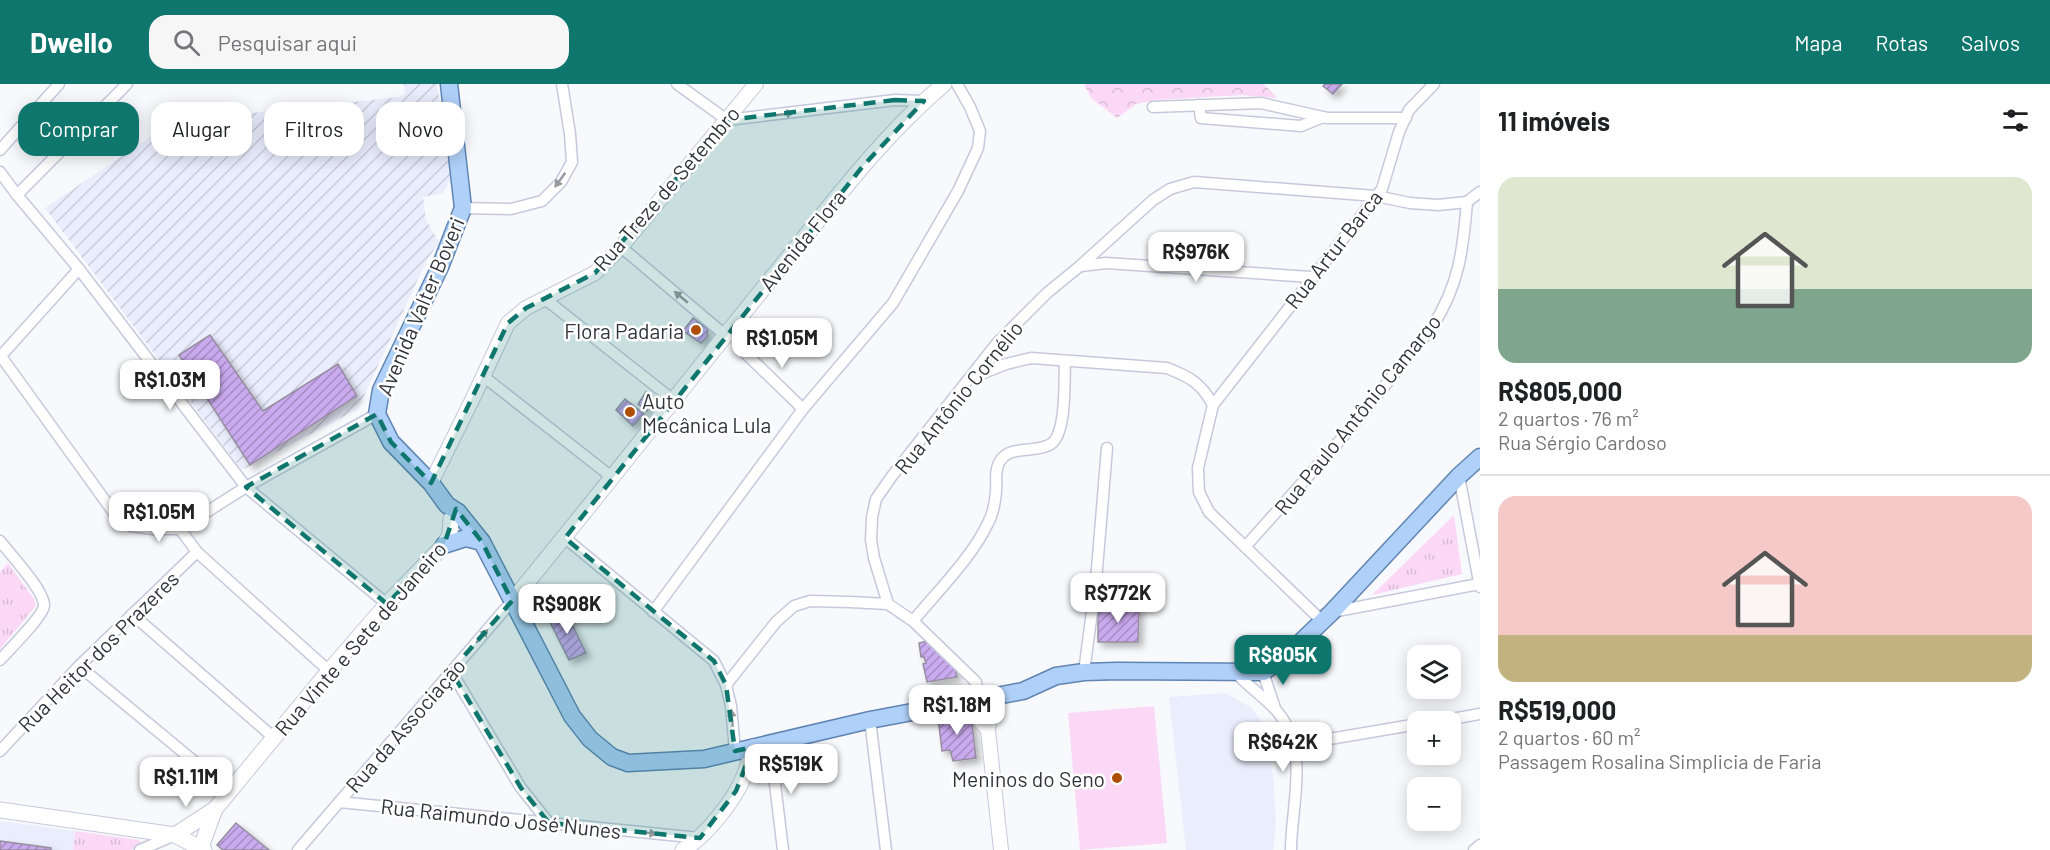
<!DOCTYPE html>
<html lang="pt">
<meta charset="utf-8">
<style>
body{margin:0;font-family:Barlow,sans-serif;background:#f6f6f6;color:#202124;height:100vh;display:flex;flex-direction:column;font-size:22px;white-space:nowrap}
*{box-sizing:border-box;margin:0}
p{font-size:20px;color:#757577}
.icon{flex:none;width:33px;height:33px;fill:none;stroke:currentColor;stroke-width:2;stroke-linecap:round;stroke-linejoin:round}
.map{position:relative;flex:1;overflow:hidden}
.details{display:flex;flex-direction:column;background:#fff;width:570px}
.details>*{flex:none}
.hud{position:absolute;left:18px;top:18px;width:570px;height:54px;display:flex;gap:12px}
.controls{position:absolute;left:1407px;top:561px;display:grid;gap:12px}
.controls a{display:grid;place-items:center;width:54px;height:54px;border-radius:12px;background:#fff;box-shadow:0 3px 15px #0003;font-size:30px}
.price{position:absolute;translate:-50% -51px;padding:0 14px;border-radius:12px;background:#fff;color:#222;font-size:20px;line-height:39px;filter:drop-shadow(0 2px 3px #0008)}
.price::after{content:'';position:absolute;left:50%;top:36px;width:18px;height:14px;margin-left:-9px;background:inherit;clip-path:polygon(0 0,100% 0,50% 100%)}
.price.selected{background:#0f766e;color:#fff}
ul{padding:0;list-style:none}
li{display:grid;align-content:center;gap:12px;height:318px;padding:0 18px}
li+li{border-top:2px solid #e0e0e0}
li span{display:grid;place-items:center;height:186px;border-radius:18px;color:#555}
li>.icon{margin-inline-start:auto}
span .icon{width:108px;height:108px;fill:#fffc;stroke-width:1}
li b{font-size:26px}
h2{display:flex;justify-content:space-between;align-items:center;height:72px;padding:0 18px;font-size:26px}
.chip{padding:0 21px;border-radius:18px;background:#fff;box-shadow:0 3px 15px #0003;font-size:21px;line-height:54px}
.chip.selected{background:#0f766e;color:#fff}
header{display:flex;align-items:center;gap:36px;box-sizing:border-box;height:84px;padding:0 30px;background:#0f766e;color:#fff}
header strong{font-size:28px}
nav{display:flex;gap:33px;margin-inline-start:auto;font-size:21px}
.search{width:420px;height:54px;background:#f6f6f6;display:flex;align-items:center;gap:15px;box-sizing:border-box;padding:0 21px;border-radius:18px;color:#757577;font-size:22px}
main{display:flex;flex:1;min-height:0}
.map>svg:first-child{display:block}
.built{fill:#eaedfc}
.industrial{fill:url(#industrial-furrows)}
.grass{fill:#fbd9f6}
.forest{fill:url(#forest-crowns)}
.park{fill:url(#park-tufts)}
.building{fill:url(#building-hatch);stroke:#968e9f;stroke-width:1.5;filter:url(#shadow)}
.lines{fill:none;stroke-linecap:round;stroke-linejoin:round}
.minor-casing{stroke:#c6c9db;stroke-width:13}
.tertiary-casing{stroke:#c6c9db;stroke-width:16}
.secondary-casing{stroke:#c6c9db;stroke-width:17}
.primary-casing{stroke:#6085b3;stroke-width:19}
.minor{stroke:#fff;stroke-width:10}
.tertiary{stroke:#fff;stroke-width:14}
.secondary{stroke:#fff;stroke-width:15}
.primary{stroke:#afd0f8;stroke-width:16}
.oneway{fill:#98999c}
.marked{fill:#0f766e;fill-opacity:0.2;stroke:#0f766e;stroke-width:4.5;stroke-dasharray:12 8;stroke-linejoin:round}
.poi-dot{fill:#ae4e08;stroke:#fff;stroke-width:2}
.labels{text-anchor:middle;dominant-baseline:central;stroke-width:5;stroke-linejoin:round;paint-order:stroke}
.street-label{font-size:21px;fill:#32333a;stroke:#fff}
.poi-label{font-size:21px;fill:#32333a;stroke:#fff;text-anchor:end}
</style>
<header>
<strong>Dwello</strong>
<div class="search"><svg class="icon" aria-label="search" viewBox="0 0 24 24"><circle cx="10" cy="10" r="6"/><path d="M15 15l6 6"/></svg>Pesquisar aqui</div>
<nav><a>Mapa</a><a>Rotas</a><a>Salvos</a></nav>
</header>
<main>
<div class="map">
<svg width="1480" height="766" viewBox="0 0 1480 766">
<defs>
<pattern id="industrial-furrows" width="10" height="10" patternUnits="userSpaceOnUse" patternTransform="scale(1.5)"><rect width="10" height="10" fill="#eaedfc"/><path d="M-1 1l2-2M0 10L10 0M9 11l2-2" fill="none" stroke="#c9ccd9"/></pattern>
<pattern id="forest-crowns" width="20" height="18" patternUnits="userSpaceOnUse" patternTransform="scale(1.5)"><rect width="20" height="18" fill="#fbd9f6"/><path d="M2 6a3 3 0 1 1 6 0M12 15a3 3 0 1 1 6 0" fill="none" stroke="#d8bbd4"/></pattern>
<pattern id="park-tufts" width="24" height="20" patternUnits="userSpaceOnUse" patternTransform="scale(1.5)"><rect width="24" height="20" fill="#fbd9f6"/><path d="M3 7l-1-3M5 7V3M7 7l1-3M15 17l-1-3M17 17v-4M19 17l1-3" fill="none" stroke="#d8bbd4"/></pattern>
<pattern id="building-hatch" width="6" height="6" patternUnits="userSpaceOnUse" patternTransform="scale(1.5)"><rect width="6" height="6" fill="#caaaef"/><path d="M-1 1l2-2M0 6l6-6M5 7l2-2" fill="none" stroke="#a58bc3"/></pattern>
<filter id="shadow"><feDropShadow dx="4.5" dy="4.5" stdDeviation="3" flood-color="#0004"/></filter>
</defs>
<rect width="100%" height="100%" fill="#f8f9fc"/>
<g class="built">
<path d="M1225 609 1252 624 1270 651 1276 738 1273 766H1186L1169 613Z"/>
<path d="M0 737 75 747 73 766H0Z"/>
</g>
<path class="industrial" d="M404 0H437L452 93 443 109 423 113 426 136 439 158 427 176 358 325 244 385H241L45 124 174 37 191 44 209 36 225 32 398 13 405 11Z"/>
<path class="grass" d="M1154 622 1167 759 1080 766 1068 629Z"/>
<path class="forest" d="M1084 0H1264L1277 14 1242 11 1156 16 1136 20 1117 34 1091 14Z"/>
<g class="park">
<path d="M1454 431 1462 490 1372 511Z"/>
<path d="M8 479 34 515 36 522 0 565V488Z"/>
<path d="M75 747 139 756 141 759 139 763 130 766H73Z"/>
</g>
<g class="building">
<path d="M1325 0H1342L1333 10 1323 2Z"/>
<path d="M693 234 708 245 707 253 701 259 683 247Z"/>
<path d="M210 251 263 327 338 280 357 312 250 381 179 271Z"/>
<path d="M646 308 652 314 647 327 638 320Z"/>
<path d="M625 315 644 330 633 342 616 326Z"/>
<path d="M1139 522 1138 558H1098V523Z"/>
<path d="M565 526 586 569 569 576 548 534Z"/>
<path d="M927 557 954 580 957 593 927 598 923 580 926 579 924 573H921L919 559Z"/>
<path d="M963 628 972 640 976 674 953 677 950 666 942 667 938 633Z"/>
<path d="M236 739 269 766H223L217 761Z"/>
<path d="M0 757 51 764V766H0Z"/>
</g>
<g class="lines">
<defs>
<g id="minor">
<path d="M677 0 727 36 895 16 924 17"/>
<path d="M1199 21 1201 34 1301 42 1323 33"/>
<path d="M1153 23 1261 19 1327 34H1406"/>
<path d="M0 66 59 0"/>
<path d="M0 88 17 111 79 185 246 403 387 520"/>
<path d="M17 111 127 0"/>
<path d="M1467 118 1480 108"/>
<path d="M463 124 511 125 542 117 561 98 572 78 570 50 562 0"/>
<path d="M621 163 725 251"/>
<path d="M1081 182 1106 179 1311 193"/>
<path d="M545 215 672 315"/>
<path d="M741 265 803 325"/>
<path d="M0 271 114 429 131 442 153 445H180L246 403 377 330"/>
<path d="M0 273 79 185"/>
<path d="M483 292 613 394"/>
<path d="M971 294 1006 280 1031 274 1167 284C1190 293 1201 299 1213 321"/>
<path d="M1459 392 1480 503"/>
<path d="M180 445 197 468 329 587"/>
<path d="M565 454 714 577 726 601 731 622 735 667"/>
<path d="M0 457C10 470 45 507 44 522 43 532 9 566 0 576"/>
<path d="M1245 463 1350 345 1432 243C1459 202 1463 166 1467 118"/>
<path d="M888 520 874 474 871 456 872 433 876 415 892 392 997 259 1047 209 1080 182 1153 116 1170 105 1194 98 1376 112 1410 119 1438 121 1467 118"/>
<path d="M653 528 803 325 893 219 958 107 978 64 980 47 970 23 957 0"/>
<path d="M1332 528 1479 500"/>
<path d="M132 530 273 653"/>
<path d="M913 537C937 508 973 472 988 439 993 430 995 419 996 408 997 398 994 386 1000 377 1006 368 1014 367 1024 366 1033 365 1043 365 1051 360 1067 349 1064 296 1065 277"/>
<path d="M1322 537 1209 428 1199 408 1198 384 1213 321 1382 105 1399 48 1409 26 1434 0"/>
<path d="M79 582 230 707"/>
<path d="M451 587 521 704 549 739"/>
<path d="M1084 588 1096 497 1107 364"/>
<path d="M1235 588C1248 602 1264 613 1276 626 1311 666 1291 719 1291 766"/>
<path d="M1263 588 1275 624"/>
<path d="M726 601 776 538 794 522 810 517 850 518 888 520 913 537 976 598 979 616"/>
<path d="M870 636 886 766"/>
<path d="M1435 638 1480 630"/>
<path d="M770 659 783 766"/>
<path d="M1294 661 1418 640"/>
<path d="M0 667 79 582 197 468"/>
<path d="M339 718 700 754"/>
<path d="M140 766 175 751"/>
<path d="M298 766 512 517"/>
<path d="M1474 766 1480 761"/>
</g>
<g id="tertiary">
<path d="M431 399 474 312 508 239 526 224 595 189 621 163 756 0"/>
<path d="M993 612 988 646 1001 766"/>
<path d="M966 619 988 646"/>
</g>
<g id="secondary">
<path d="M512 517C601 409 686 299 775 190 828 125 879 55 944 0"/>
<path d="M0 726 175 751 204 766"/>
<path d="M175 751 215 725 329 587 387 520 444 461 450 450 451 435"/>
<path d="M201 763 215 725"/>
<path d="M683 766C706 752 735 716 745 690 748 682 750 672 753 663"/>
</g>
<g id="primary">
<path d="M449 0 463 124 440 183 381 306 377 330 391 358 431 399 447 421 458 428 482 458 572 632 590 655 612 673 628 679 704 675 870 636 1023 607 1056 592 1084 588 1117 587 1263 588 1283 575 1332 528 1459 392 1480 373"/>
<path d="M444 461 466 454 482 458"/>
</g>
</defs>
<use href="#minor" class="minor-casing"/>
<use href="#tertiary" class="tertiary-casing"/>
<use href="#secondary" class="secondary-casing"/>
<use href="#primary" class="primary-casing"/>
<use href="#minor" class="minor"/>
<use href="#tertiary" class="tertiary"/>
<use href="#secondary" class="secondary"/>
<use href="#primary" class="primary"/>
</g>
<defs><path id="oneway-solid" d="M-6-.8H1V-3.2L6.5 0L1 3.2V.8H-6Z" transform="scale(1.5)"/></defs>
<g class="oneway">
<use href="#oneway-solid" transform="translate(785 30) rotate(-7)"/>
<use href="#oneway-solid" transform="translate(560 96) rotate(126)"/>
<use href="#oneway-solid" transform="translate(681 213) rotate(-140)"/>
<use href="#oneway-solid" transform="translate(482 552) rotate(-49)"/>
<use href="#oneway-solid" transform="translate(732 634) rotate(-95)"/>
<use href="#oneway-solid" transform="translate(648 749) rotate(6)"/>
</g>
<path class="marked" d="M895 16 924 17 863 82 565 454 714 577 726 601 735 667 753 663 736 707 700 754 549 739 521 704 451 587 512 517 482 458 456 425 444 461 387 520 246 403 377 330 391 358 431 399 508 239 526 224 595 189 727 36Z"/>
<g class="poi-dot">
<circle cx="696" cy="246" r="6"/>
<circle cx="630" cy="328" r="6"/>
<circle cx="1117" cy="694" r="6"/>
</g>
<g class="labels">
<g class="street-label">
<text transform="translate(666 104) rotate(-49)">Rua Treze de Setembro</text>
<text transform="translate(802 156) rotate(-51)">Avenida Flora</text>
<text transform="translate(1333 165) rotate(-52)">Rua Artur Barca</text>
<text transform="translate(420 222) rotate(-67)">Avenida Valter Boveri</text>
<text transform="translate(958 313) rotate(-51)">Rua Antônio Cornélio</text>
<text transform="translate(1357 330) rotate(-51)">Rua Paulo Antônio Camargo</text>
<text transform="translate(360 554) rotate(-49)">Rua Vinte e Sete de Janeiro</text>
<text transform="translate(98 567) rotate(-45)">Rua Heitor dos Prazeres</text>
<text transform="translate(405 641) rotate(-49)">Rua da Associação</text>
<text transform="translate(501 734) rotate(6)">Rua Raimundo José Nunes</text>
</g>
<g class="poi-label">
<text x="684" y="246">Flora Padaria</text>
<text x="642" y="316" text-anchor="start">Auto<tspan x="642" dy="24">Mecânica Lula</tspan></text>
<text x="1105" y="694">Meninos do Seno</text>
</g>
</g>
</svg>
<div class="controls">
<a><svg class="icon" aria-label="layers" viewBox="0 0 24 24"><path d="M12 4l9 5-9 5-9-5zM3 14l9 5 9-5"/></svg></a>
<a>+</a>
<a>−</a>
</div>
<b class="price" style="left:1196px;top:199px">R$976K</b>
<b class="price" style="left:782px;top:285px">R$1.05M</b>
<b class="price" style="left:170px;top:327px">R$1.03M</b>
<b class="price" style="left:159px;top:459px">R$1.05M</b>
<b class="price" style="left:1118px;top:540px">R$772K</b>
<b class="price" style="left:567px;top:551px">R$908K</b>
<b class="price selected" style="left:1283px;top:602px">R$805K</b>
<b class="price" style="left:957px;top:652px">R$1.18M</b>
<b class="price" style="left:1283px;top:689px">R$642K</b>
<b class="price" style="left:791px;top:711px">R$519K</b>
<b class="price" style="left:186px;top:724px">R$1.11M</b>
<div class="hud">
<a class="chip selected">Comprar</a>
<a class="chip">Alugar</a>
<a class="chip">Filtros</a>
<a class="chip">Novo</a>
</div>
</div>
<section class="details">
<h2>11 imóveis<svg class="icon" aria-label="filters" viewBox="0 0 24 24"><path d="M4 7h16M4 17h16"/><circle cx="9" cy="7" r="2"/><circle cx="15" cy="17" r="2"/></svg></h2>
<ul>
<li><span style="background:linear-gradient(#dfe7d0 60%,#7fa58c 0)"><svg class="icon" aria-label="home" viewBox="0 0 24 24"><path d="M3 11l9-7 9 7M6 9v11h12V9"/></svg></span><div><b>R$805,000</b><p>2 quartos · 76 m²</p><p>Rua Sérgio Cardoso</p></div></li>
<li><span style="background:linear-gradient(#f6c9c9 75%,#c2b280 0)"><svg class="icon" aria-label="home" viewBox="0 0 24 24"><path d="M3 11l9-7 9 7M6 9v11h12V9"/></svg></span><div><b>R$519,000</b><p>2 quartos · 60 m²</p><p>Passagem Rosalina Simplicia de Faria</p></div></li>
</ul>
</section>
</main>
